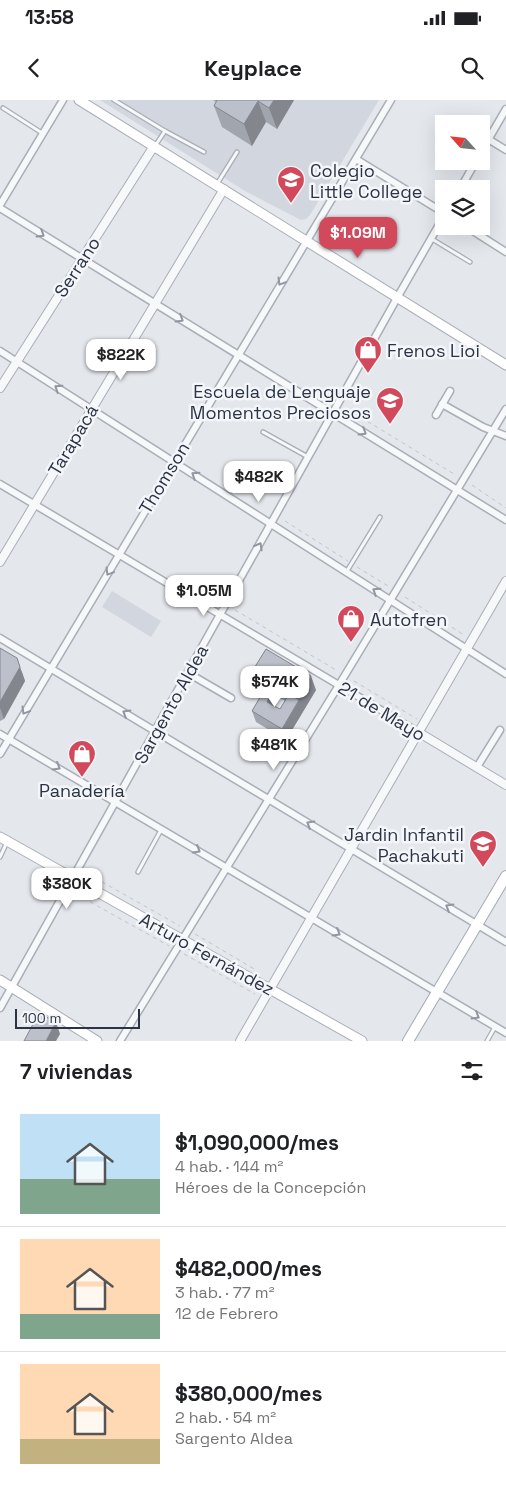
<!DOCTYPE html>
<html lang="es">
<meta charset="utf-8">
<style>
body{margin:0;font-family:"Space Grotesk",sans-serif;background:#f2f2f2;color:#202124;height:100vh;display:flex;flex-direction:column;font-size:19px;white-space:nowrap}
*{box-sizing:border-box;margin:0}
p{font-size:16px;color:#757577}
.icon{flex:none;width:28px;height:28px;fill:none;stroke:currentColor;stroke-width:2;stroke-linecap:round;stroke-linejoin:round}
.map{position:relative;height:941px;overflow:hidden}
.sheet{display:flex;flex-direction:column;background:#fff;flex:1}
.sheet>*{flex:none}
.needle{width:32px;rotate:297deg}
.fabs{position:absolute;left:435px;top:15px;display:grid;gap:10px}
.fabs a{display:grid;place-items:center;width:55px;height:55px;border-radius:0px;background:#fff;box-shadow:0 5px 20px #0002;font-size:25px}
.scale{position:absolute;left:15px;bottom:12px;width:125px;box-sizing:border-box;padding-left:5px;border:2px solid #2b3445;border-top:0;font-size:14px;line-height:18px;white-space:nowrap;color:#2b3445;-webkit-text-stroke:4px #f4f6f9;paint-order:stroke}
.price{position:absolute;translate:-50% -42px;padding:0 11px;border-radius:10px;background:#fff;color:#222;font-size:16px;line-height:32px;filter:drop-shadow(0 1px 2px #0008)}
.price::after{content:'';position:absolute;left:50%;top:30px;width:15px;height:11px;margin-left:-8px;background:inherit;clip-path:polygon(0 0,100% 0,50% 100%)}
.price.active{background:#d1495b;color:#fff}
ul{padding:0;list-style:none}
li{display:flex;align-items:center;gap:15px;height:125px;padding:0 20px}
li+li{border-top:1px solid #e0e0e0}
li span{display:grid;place-items:center;flex:none;width:140px;height:100px;border-radius:0px;color:#555}
li>.icon{margin-inline-start:auto}
span .icon{width:60px;height:60px;fill:#fffc;stroke-width:1}
li b{font-size:21px}
h2{display:flex;justify-content:space-between;align-items:center;height:60px;padding:0 20px;font-size:21px}
.status{display:flex;justify-content:space-between;align-items:center;height:35px;padding:0 25px;background:#fff;direction:ltr}
.status svg{height:14px;fill:currentColor}
header{display:flex;justify-content:space-between;align-items:center;height:65px;padding:0 20px;background:#fff;font-size:22px;font-weight:700}
.map>svg:first-child{display:block}
.built{fill:#d2d6de}
.lines{fill:none;stroke-linecap:round;stroke-linejoin:round}
.service-casing{stroke:#a9aeb7;stroke-width:5.5}
.minor-casing{stroke:#a9aeb7;stroke-width:9}
.tertiary-casing{stroke:#a9aeb7;stroke-width:10}
.secondary-casing{stroke:#a9aeb7;stroke-width:11}
.primary-casing{stroke:#a3abb8;stroke-width:12}
.path{stroke:#c2c5cb;stroke-width:1;stroke-dasharray:4 4;stroke-linecap:butt}
.service{stroke:#f7f8fa;stroke-width:3}
.minor{stroke:#f7f8fa;stroke-width:6}
.tertiary{stroke:#f7f8fa;stroke-width:8}
.secondary{stroke:#fff;stroke-width:9}
.primary{stroke:#fff;stroke-width:10}
.wall{fill:#a1a5ae;fill-rule:evenodd}
.shaded-wall{fill:#83868d}
.building{fill:#bbc0ca;stroke:#83868d}
.oneway{stroke:#9196a0}
.labels{text-anchor:middle;dominant-baseline:central;stroke-width:5;stroke-linejoin:round;paint-order:stroke}
.poi-label{font-size:18px;fill:#2b3445;stroke:#f4f6f9;text-anchor:start}
.street-label{font-size:18px;fill:#2b3445;stroke:#f4f6f9}
</style>
<div class="status"><b>13:58</b><svg viewBox="0 0 49 12"><path d="M0 12V9h3v3zM5 12V6h3v6zM10 12V3h3v9zM15 12V0h3v12zM26 1h20v11H26zM47 4h2v5h-2z"/></svg></div>
<header><svg class="icon" aria-label="back" viewBox="0 0 24 24"><path d="M15 5l-7 7 7 7"/></svg>Keyplace<svg class="icon" aria-label="search" viewBox="0 0 24 24"><circle cx="10" cy="10" r="6"/><path d="M15 15l6 6"/></svg></header>
<div class="map">
<svg width="506" height="941" viewBox="0 0 506 941">
<rect width="100%" height="100%" fill="#e4e7ec"/>
<g class="built">
<path d="M100 0H379L310 115 306 119 301 120 245 91Z"/>
<path d="M112 491 161 521 151 537 102 507Z"/>
</g>
<g class="lines">
<defs>
<g id="service">
<path d="M114 0 165 31 155 46"/>
<path d="M3 8 42 33"/>
<path d="M165 31 204 52"/>
<path d="M217 84 237 52"/>
<path d="M432 139 470 162"/>
<path d="M263 332 308 357"/>
<path d="M347 471 380 417"/>
<path d="M0 757 7 742"/>
<path d="M138 772 161 730"/>
<path d="M487 941 495 927"/>
</g>
<g id="minor">
<path d="M488 39 506 50"/>
<path d="M481 52 506 9"/>
<path d="M356 59 444 113"/>
<path d="M460 89 476 61"/>
<path d="M0 105 63 0"/>
<path d="M0 108 506 420"/>
<path d="M465 126 506 152"/>
<path d="M0 251 506 574"/>
<path d="M442 304 483 327 506 336"/>
<path d="M436 315 450 291"/>
<path d="M0 384 418 632"/>
<path d="M0 538 506 842"/>
<path d="M188 573 231 598"/>
<path d="M0 634 506 933"/>
<path d="M0 654 391 0"/>
<path d="M477 667 500 630"/>
<path d="M0 908 397 198 444 116"/>
<path d="M120 941 339 585 506 309"/>
</g>
<g id="tertiary">
<path d="M0 288 154 46"/>
<path d="M0 462 224 89"/>
<path d="M418 632 506 685"/>
<path d="M240 941 506 481"/>
</g>
<g id="secondary">
<path d="M79 0 506 265"/>
<path d="M0 737 362 941"/>
<path d="M0 880 97 941"/>
</g>
<path id="primary" d="M408 941 506 776"/>
</defs>
<use href="#service" class="service-casing"/>
<use href="#minor" class="minor-casing"/>
<use href="#tertiary" class="tertiary-casing"/>
<use href="#secondary" class="secondary-casing"/>
<use href="#primary" class="primary-casing"/>
<g class="path">
<path d="M347 309 454 374"/>
<path d="M472 385 506 408"/>
<path d="M285 421 348 461"/>
<path d="M357 467 388 486"/>
<path d="M405 497 464 535"/>
<path d="M235 510 336 570"/>
<path d="M354 581 417 619"/>
<path d="M88 774 180 826"/>
<path d="M76 794 169 846"/>
<path d="M195 834 256 870"/>
<path d="M184 854 255 894"/>
</g>
<use href="#service" class="service"/>
<use href="#minor" class="minor"/>
<use href="#tertiary" class="tertiary"/>
<use href="#secondary" class="secondary"/>
<use href="#primary" class="primary"/>
</g>
<g class="wall">
<path d="M213 0H294L277 29 266 22 252 46 222 27 214 6 216 2Z"/>
<path d="M0 548 22 572 25 581 4 619 0 621Z"/>
<path d="M253 570 316 590 286 640 256 622 252 611 265 589 259 585ZM280 598 285 601 280 609 275 607Z"/>
</g>
<g class="shaded-wall">
<path d="M274 0H294L277 29 269 8Z"/>
<path d="M258 1 266 22 252 46 244 24Z"/>
<path d="M17 558 25 581 4 619 0 608V602Z"/>
<path d="M311 576 316 590 286 640 282 629 299 601 298 597Z"/>
<path d="M276 587 280 598 271 613 267 602Z"/>
<path d="M56 922 60 934 56 941H46Z"/>
</g>
<g class="building">
<path d="M217 0H274L269 8 258 1 244 24 214 6Z"/>
<path d="M0 548 17 558 20 567 0 602Z"/>
<path d="M266 549 311 576 298 597 253 570Z"/>
<path d="M269 582 276 587 267 602 280 609 289 594 299 600 282 629 252 611Z"/>
<path d="M39 913 56 922 46 941H24Z"/>
</g>
<defs><path id="oneway-chevron" d="M-2-3.5L2.5 0L-2 3.5" fill="none" stroke-width="1.6" stroke-linecap="round" stroke-linejoin="round" transform="scale(1.25)"/></defs>
<g class="oneway">
<use href="#oneway-chevron" transform="translate(41 134) rotate(32)"/>
<use href="#oneway-chevron" transform="translate(281 182) rotate(121)"/>
<use href="#oneway-chevron" transform="translate(180 219) rotate(32)"/>
<use href="#oneway-chevron" transform="translate(58 288) rotate(-147)"/>
<use href="#oneway-chevron" transform="translate(363 332) rotate(32)"/>
<use href="#oneway-chevron" transform="translate(195 375) rotate(-147)"/>
<use href="#oneway-chevron" transform="translate(259 446) rotate(-61)"/>
<use href="#oneway-chevron" transform="translate(109 472) rotate(121)"/>
<use href="#oneway-chevron" transform="translate(376 491) rotate(-147)"/>
<use href="#oneway-chevron" transform="translate(25 611) rotate(121)"/>
<use href="#oneway-chevron" transform="translate(126 613) rotate(-149)"/>
<use href="#oneway-chevron" transform="translate(57 667) rotate(31)"/>
<use href="#oneway-chevron" transform="translate(310 724) rotate(-149)"/>
<use href="#oneway-chevron" transform="translate(197 750) rotate(31)"/>
<use href="#oneway-chevron" transform="translate(449 807) rotate(-149)"/>
<use href="#oneway-chevron" transform="translate(337 833) rotate(31)"/>
<use href="#oneway-chevron" transform="translate(476 916) rotate(31)"/>
</g>
<defs>
<symbol id="school-pin" viewBox="-11 -11 22 30"><path d="M0 17L-7.5 6A9.5 9.5 0 1 1 7.5 6Z" fill="#d1495b" stroke="#f4f6f9"/><path d="M0-5L7-2L0 1L-7-2ZM-4 1L0 2.5L4 1V4Q0 6-4 4Z" fill="#fff"/></symbol>
<symbol id="shop-pin" viewBox="-11 -11 22 30"><path d="M0 17L-7.5 6A9.5 9.5 0 1 1 7.5 6Z" fill="#d1495b" stroke="#f4f6f9"/><path d="M-5-2.5h2.3a2.7 3.5 0 0 1 5.4 0H5L5.5 6h-11ZM-1.5-2.5h3a1.5 2.3 0 0 0-3 0Z" fill="#fff"/></symbol>
</defs>
<g fill-rule="evenodd">
<use href="#school-pin" x="275" y="64" width="32" height="43"/>
<use href="#shop-pin" x="352" y="234" width="32" height="43"/>
<use href="#school-pin" x="374" y="285" width="32" height="43"/>
<use href="#shop-pin" x="335" y="503" width="32" height="43"/>
<use href="#shop-pin" x="66" y="638" width="32" height="43"/>
<use href="#school-pin" x="467" y="728" width="32" height="43"/>
</g>
<g class="labels">
<g class="poi-label">
<text x="310" y="70">Colegio<tspan x="310" dy="21">Little College</tspan></text>
<text x="387" y="250">Frenos Lioi</text>
<text x="371" y="291" text-anchor="end">Escuela de Lenguaje<tspan x="371" dy="21">Momentos Preciosos</tspan></text>
<text x="370" y="519">Autofren</text>
<text x="82" y="690" text-anchor="middle">Panadería</text>
<text x="464" y="734" text-anchor="end">Jardin Infantil<tspan x="464" dy="21">Pachakuti</tspan></text>
</g>
<g class="street-label">
<text transform="translate(77 167) rotate(-57)">Serrano</text>
<text transform="translate(73 340) rotate(-59)">Tarapacá</text>
<text transform="translate(164 378) rotate(-59)">Thomson</text>
<text transform="translate(171 604) rotate(-61)">Sargento Aldea</text>
<text transform="translate(382 611) rotate(31)">21 de Mayo</text>
<text transform="translate(207 854) rotate(29)">Arturo Fernández</text>
</g>
</g>
</svg>
<div class="fabs">
<a><svg class="needle" viewBox="-14 -14 28 28"><path d="M0-13l5 13h-10z" fill="#e53935"/><path d="M0 13l5-13h-10z" fill="#757577"/></svg></a>
<a><svg class="icon" aria-label="layers" viewBox="0 0 24 24"><path d="M12 4l9 5-9 5-9-5zM3 14l9 5 9-5"/></svg></a>
</div>
<div class="scale">100 m</div>
<b class="price active" style="left:358px;top:159px">$1.09M</b>
<b class="price" style="left:121px;top:281px">$822K</b>
<b class="price" style="left:259px;top:403px">$482K</b>
<b class="price" style="left:204px;top:517px">$1.05M</b>
<b class="price" style="left:275px;top:608px">$574K</b>
<b class="price" style="left:274px;top:671px">$481K</b>
<b class="price" style="left:67px;top:810px">$380K</b>
</div>
<section class="sheet">
<h2>7 viviendas<svg class="icon" aria-label="filters" viewBox="0 0 24 24"><path d="M4 7h16M4 17h16"/><circle cx="9" cy="7" r="2"/><circle cx="15" cy="17" r="2"/></svg></h2>
<ul>
<li><span style="background:linear-gradient(#bfe0f5 65%,#7fa58c 0)"><svg class="icon" aria-label="home" viewBox="0 0 24 24"><path d="M3 11l9-7 9 7M6 9v11h12V9"/></svg></span><div><b>$1,090,000/mes</b><p>4 hab. · 144 m²</p><p>Héroes de la Concepción</p></div></li>
<li><span style="background:linear-gradient(#ffd9b3 75%,#7fa58c 0)"><svg class="icon" aria-label="home" viewBox="0 0 24 24"><path d="M3 11l9-7 9 7M6 9v11h12V9"/></svg></span><div><b>$482,000/mes</b><p>3 hab. · 77 m²</p><p>12 de Febrero</p></div></li>
<li><span style="background:linear-gradient(#ffd9b3 75%,#c2b280 0)"><svg class="icon" aria-label="home" viewBox="0 0 24 24"><path d="M3 11l9-7 9 7M6 9v11h12V9"/></svg></span><div><b>$380,000/mes</b><p>2 hab. · 54 m²</p><p>Sargento Aldea</p></div></li>
</ul>
</section>
